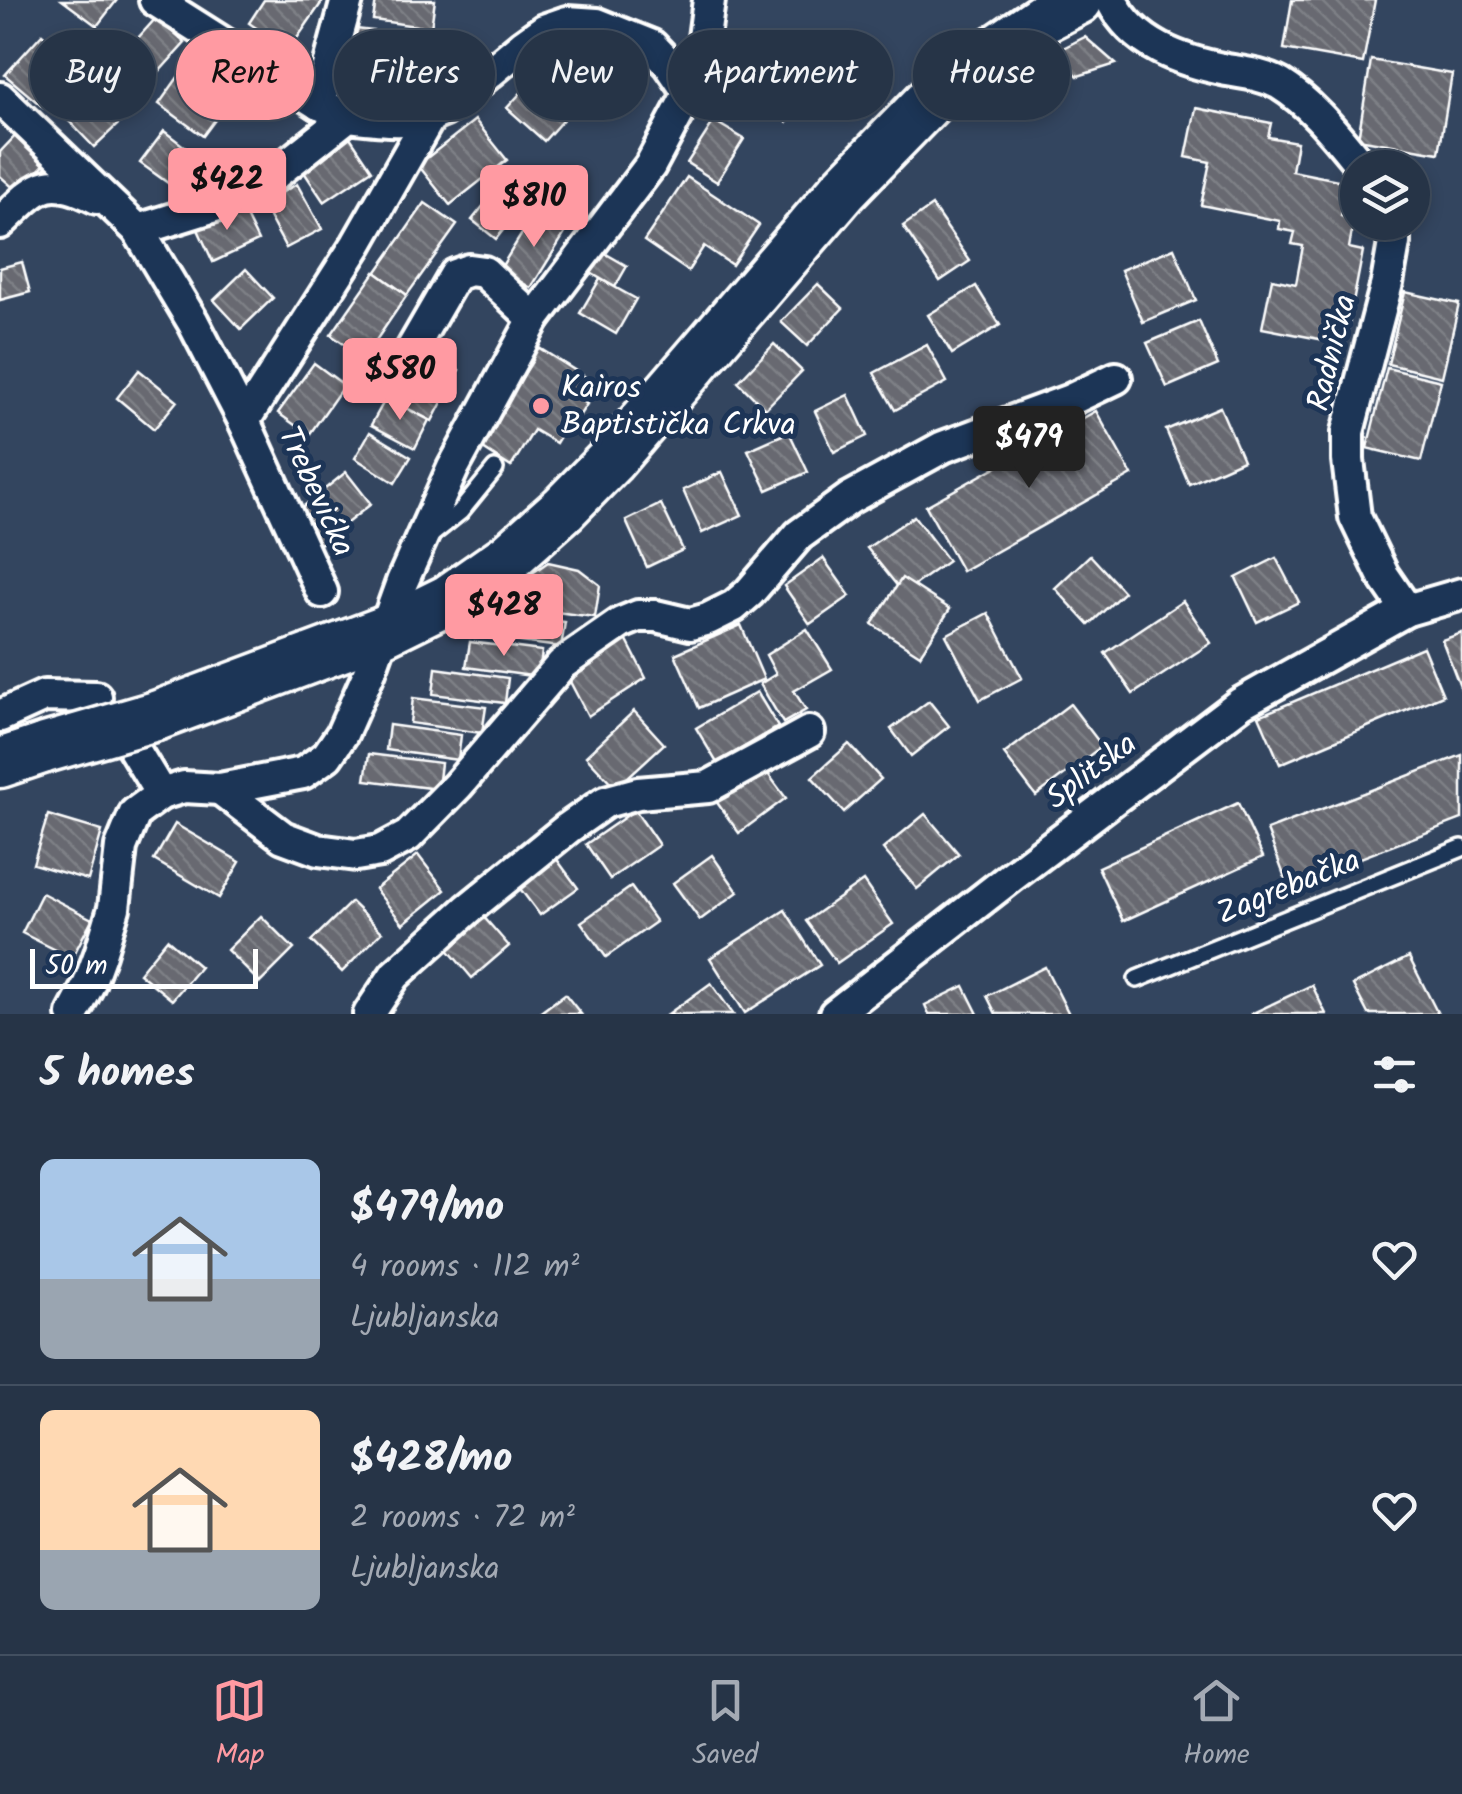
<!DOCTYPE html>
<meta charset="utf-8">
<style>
body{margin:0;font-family:Kalam,sans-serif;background:#323f52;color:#f1f3f6;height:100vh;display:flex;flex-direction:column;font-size:38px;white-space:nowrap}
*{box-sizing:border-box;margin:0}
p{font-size:32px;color:#a4aab4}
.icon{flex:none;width:55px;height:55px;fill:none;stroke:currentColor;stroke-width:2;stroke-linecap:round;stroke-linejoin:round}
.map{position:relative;height:1014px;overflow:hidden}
.details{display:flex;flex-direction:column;background:#263447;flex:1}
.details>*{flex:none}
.banner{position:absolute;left:30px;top:30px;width:1402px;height:90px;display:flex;gap:20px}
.buttons{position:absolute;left:1340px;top:150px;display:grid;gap:20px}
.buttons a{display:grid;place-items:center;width:90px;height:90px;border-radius:50%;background:#263447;box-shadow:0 5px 15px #0003,0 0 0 2px #424f60;font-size:50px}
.scale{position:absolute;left:30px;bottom:25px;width:228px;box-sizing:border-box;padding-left:10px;border:5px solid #fff;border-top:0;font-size:28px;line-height:35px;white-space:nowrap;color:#fff;-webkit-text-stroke:8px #1d3557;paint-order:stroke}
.price{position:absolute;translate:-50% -85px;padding:0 22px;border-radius:10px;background:#ff9aa2;color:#111;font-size:32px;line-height:65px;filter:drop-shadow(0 2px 5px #0008)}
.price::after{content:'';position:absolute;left:50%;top:60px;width:30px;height:22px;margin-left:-15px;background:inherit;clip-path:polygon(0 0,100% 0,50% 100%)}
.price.active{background:#222;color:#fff}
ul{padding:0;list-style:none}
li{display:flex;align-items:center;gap:30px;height:250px;padding:0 40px}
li+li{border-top:2px solid #424f60}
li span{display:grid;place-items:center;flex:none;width:280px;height:200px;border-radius:15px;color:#555}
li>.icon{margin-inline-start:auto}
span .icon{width:120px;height:120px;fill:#fffc;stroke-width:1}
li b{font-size:42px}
h2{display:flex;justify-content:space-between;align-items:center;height:120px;padding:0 40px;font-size:42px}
.tag{padding:0 35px;border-radius:45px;background:#263447;box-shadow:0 5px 15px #0003,0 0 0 2px #424f60;font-size:35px;line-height:90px}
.tag.active{background:#ff9aa2;color:#111}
.tab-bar{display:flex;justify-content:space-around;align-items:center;height:140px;border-top:2px solid #424f60;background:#263447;font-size:28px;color:#a4aab4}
.tab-bar a{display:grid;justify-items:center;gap:5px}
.tab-bar .active{color:#ff9aa2}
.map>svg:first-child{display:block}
.building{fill:url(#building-back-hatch);stroke:#fff;stroke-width:2.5}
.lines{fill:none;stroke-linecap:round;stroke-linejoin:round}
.lane-casing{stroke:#fff;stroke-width:22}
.street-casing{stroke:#fff;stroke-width:38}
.primary-casing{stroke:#fff;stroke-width:55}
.lane{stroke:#1d3557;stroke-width:15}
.street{stroke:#1d3557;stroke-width:30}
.primary{stroke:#1d3557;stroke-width:48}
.primary-bridge-casing{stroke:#fff;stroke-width:55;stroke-linecap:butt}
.primary-bridge{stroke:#1d3557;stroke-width:48}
.poi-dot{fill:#ff9aa2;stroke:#1d3557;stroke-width:4}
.labels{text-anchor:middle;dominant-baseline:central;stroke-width:10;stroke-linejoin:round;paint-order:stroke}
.street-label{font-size:32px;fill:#fff;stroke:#1d3557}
.poi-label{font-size:32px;fill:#fff;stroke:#1d3557;text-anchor:start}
</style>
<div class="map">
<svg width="1462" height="1014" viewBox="0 0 1462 1014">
<defs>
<pattern id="building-back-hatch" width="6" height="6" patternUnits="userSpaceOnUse" patternTransform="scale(2.5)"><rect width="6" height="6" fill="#676971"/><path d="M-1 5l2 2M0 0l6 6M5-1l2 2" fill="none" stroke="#7e8086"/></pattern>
</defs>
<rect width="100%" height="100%" fill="#33455f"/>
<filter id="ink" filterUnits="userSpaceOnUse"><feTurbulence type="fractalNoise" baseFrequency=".01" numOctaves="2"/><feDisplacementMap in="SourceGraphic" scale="20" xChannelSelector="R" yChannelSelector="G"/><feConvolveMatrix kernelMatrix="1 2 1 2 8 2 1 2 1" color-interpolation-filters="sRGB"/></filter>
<g filter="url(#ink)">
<g class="building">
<path d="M62 0H117L97 26Z"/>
<path d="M264 0H319L322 2 289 50 249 23Z"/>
<path d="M376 0H435L431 28 373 20Z"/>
<path d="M1292 0H1375L1363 63 1284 49Z"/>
<path d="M156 18 185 43 148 84 119 59Z"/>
<path d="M356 29 399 34 393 83 349 77Z"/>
<path d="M42 34 80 68 44 108 5 75Z"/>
<path d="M1085 37 1116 64 1078 76 1053 53Z"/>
<path d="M211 40 258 75 234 107 187 72Z"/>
<path d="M753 40 814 84 787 122 725 79Z"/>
<path d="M1371 60 1452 74 1439 153 1358 139Z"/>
<path d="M181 73 226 105 203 136 159 104Z"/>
<path d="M538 74 574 107 544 141 507 108Z"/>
<path d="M102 84 130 113 94 147 66 118Z"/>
<path d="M1196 108 1271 123 1268 137 1297 142 1292 171 1348 182 1341 216 1354 219 1349 248 1363 251 1345 344 1262 328 1272 279 1296 284 1303 246 1292 244 1295 232 1279 229 1280 221 1201 205 1210 162 1186 157Z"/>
<path d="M475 120 507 160 450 205 418 165Z"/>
<path d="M714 121 744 139 717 182 687 163Z"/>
<path d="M20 131 50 158 18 192 0 176V152Z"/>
<path d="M164 131 202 160 179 191 140 163Z"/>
<path d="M348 134 372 170 324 202 300 166Z"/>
<path d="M687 177 759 225 732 265 704 246 688 271 644 241Z"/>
<path d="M504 180 528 199 496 239 472 220Z"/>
<path d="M297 184 322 229 286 248 262 204Z"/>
<path d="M425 203 457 225 407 295 376 273Z"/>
<path d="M240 204 258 241 213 262 196 225Z"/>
<path d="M932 206 970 261 940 281 903 226Z"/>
<path d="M536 211 567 230 531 288 500 269Z"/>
<path d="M1174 248 1196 300 1143 322 1121 270Z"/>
<path d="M601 251 627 266 615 287 589 272Z"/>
<path d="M22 262 30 292 0 300V268Z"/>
<path d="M246 269 273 298 241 329 214 300Z"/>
<path d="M375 272 407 295 364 358 331 335Z"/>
<path d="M600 279 636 299 616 334 580 313Z"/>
<path d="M818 284 843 308 807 346 781 322Z"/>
<path d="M976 286 1000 325 952 354 928 315Z"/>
<path d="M1405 292 1459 304 1442 377 1388 364Z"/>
<path d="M1199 321 1218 365 1167 387 1147 343Z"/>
<path d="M774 344 802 371 765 409 738 382Z"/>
<path d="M927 345 947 382 895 410 874 373Z"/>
<path d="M536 346 595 383 583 401 587 404 574 424 569 421 556 443 534 430 511 467 480 447 502 412 495 408 506 389 512 393 533 360 529 357Z"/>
<path d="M423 352 459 370 432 421 397 403Z"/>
<path d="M314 363 344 385 309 435 278 413Z"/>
<path d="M1387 368 1441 381 1421 461 1367 448Z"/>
<path d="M139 370 177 401 154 429 117 398Z"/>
<path d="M848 395 867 436 834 452 815 411Z"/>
<path d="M386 398 429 420 415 448 371 425Z"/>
<path d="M1220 407 1243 460 1189 484 1166 430Z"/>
<path d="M1096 411 1132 475 962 571 926 506Z"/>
<path d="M370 432 411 457 395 483 355 458Z"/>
<path d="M789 432 808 472 767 490 748 450Z"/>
<path d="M346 472 371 504 319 545 294 514Z"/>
<path d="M722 472 742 515 702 533 683 490Z"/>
<path d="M661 504 683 550 647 567 626 521Z"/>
<path d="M914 516 948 561 903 593 867 548Z"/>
<path d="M1090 555 1124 592 1089 625 1055 588Z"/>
<path d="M823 558 850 596 810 624 784 586Z"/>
<path d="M1276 558 1299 602 1257 622 1236 578Z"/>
<path d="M548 562 579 569 600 585 595 617 517 607 520 582Z"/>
<path d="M902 578 950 609 920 655 872 624Z"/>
<path d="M1183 601 1211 643 1133 694 1105 653Z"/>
<path d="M492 612 565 622 561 647 489 638Z"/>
<path d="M988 613 1022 678 980 700 946 635Z"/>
<path d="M741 625 764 679 699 708 675 654Z"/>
<path d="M807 629 832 669 794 691 806 710 783 723 760 684 776 674 766 655Z"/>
<path d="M1462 633V692L1442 640Z"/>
<path d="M625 637 646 678 588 716 566 674Z"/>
<path d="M470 642 542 651 539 677 466 667Z"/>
<path d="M1423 647 1443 695 1280 764 1259 716Z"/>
<path d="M436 668 508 678 505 703 433 694Z"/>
<path d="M757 692 778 727 717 763 696 728Z"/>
<path d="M413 698 486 707 482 733 410 723Z"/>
<path d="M929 701 949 726 911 756 891 729Z"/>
<path d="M1070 704 1102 746 1036 796 1004 754Z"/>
<path d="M634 711 664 744 616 788 586 756Z"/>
<path d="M389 725 461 735 458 760 386 750Z"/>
<path d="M849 744 881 779 844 812 812 777Z"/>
<path d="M369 754 441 763 438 789 365 780Z"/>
<path d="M1462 755V819L1288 886 1267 830Z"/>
<path d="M760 763 786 798 739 833 713 797Z"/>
<path d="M1238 803 1263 857 1123 921 1098 867Z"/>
<path d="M635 810 659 845 610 879 586 844Z"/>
<path d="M925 814 959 854 917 889 883 849Z"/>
<path d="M48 815 102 831 88 880 33 864Z"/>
<path d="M175 824 240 862 219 898 154 860Z"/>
<path d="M553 854 578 888 540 915 515 882Z"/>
<path d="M418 855 445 890 403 924 375 889Z"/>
<path d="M712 855 738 892 700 920 673 883Z"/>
<path d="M863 881 893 924 837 963 806 921Z"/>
<path d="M631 887 656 922 606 957 581 922Z"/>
<path d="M42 893 92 919 72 958 22 933Z"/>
<path d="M351 902 382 932 342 972 311 941Z"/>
<path d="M476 908 509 946 472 978 439 939Z"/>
<path d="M785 910 820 965 745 1013 710 958Z"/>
<path d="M261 916 294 949 260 983 227 950Z"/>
<path d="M167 939 200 967 172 1000 139 973Z"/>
<path d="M1409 957 1438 1014H1368L1353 985Z"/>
<path d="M1045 967 1069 1014H996L987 996Z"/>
<path d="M711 983 733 1014H668Z"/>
<path d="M1312 985 1326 1014H1251Z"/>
<path d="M964 986 978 1014H929L925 1005Z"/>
<path d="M565 994 581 1014H538Z"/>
</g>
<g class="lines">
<defs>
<g id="lane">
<path d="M430 536 460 512 495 469"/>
<path d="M1137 979 1462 848"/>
</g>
<g id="street">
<path d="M155 0 319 104 348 116"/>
<path d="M1111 0C1134 45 1180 61 1227 70 1245 73 1264 75 1280 84 1314 105 1338 138 1363 168"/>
<path d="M0 98 138 230 193 322 244 421 322 592"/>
<path d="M319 104 347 0"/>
<path d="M1394 222V243L1387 283 1348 432V460L1355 517 1383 575 1407 610"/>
<path d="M0 223C38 187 45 172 97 198"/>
<path d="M138 230 218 205 275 174 348 116C380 120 414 125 443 111L523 45 544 30 567 22 597 24 652 46 670 65 689 93"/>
<path d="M393 382 455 275 469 270 484 272 534 319"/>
<path d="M244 421 357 244 429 118"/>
<path d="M0 716 44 696 96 697"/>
<path d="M132 746 161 794"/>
<path d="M220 789 283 837 318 850 356 855 380 851 408 836 458 785 562 664 621 623 638 616H656L690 624 708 619 734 606 749 593 799 535 850 498 943 447 1070 400 1116 378"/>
<path d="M73 1014 89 984 100 954 114 908 121 847 135 813 161 794 184 787 220 789 303 773 327 756 342 734 370 671 402 582 453 468 534 319 650 166 689 93 704 38 709 0"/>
<path d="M369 1014 395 975 468 909 568 828 605 802 638 793 708 787 809 732"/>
<path d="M835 1014 1011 877 1241 703 1407 610 1462 594"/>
</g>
<g id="primary">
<path d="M156 716 384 631 449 599 509 557 563 509 610 461 843 190 945 85 1043 18 1078 0"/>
<path d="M0 763 45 748"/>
</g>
</defs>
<use href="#lane" class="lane-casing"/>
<use href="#street" class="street-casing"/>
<use href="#primary" class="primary-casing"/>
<use href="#lane" class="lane"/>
<use href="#street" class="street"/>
<use href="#primary" class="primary"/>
<defs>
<path id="primary-bridge" d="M45 748 156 716"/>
</defs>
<use href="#primary-bridge" class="primary-bridge-casing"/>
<use href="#primary-bridge" class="primary-bridge"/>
</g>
</g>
<circle class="poi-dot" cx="541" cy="406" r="10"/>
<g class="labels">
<g class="street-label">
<text transform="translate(1333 353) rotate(-76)">Radnička</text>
<text transform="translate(315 492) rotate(65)">Trebevićka</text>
<text transform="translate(1092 772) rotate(-37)">Splitska</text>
<text transform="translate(1289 888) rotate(-22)">Zagrebačka</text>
</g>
<g class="poi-label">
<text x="561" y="388">Kairos<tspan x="561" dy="37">Baptistička Crkva</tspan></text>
</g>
</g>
</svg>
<div class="buttons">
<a><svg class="icon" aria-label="layers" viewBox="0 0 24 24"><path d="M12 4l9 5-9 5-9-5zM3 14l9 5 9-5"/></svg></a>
</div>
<div class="scale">50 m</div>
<b class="price" style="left:227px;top:233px">$422</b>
<b class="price" style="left:534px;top:250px">$810</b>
<b class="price" style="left:400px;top:423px">$580</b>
<b class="price active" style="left:1029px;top:491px">$479</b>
<b class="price" style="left:504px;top:659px">$428</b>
<div class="banner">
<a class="tag">Buy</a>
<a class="tag active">Rent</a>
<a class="tag">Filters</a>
<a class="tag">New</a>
<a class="tag">Apartment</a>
<a class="tag">House</a>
</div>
</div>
<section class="details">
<h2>5 homes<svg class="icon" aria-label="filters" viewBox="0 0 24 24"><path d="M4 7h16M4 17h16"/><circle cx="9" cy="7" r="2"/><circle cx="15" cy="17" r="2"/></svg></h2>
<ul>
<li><span style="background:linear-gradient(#a9c7e8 60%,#9aa5b1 0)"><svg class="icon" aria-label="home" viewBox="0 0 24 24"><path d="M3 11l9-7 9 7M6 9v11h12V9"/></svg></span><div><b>$479/mo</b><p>4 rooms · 112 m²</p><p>Ljubljanska</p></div><svg class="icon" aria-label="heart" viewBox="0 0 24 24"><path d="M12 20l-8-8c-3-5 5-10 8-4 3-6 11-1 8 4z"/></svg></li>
<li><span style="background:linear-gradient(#ffd9b3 70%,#9aa5b1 0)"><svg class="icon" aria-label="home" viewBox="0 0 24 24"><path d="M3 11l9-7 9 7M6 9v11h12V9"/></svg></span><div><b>$428/mo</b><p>2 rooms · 72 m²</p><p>Ljubljanska</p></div><svg class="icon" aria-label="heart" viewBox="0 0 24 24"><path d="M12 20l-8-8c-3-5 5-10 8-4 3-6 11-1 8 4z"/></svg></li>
</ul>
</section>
<nav class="tab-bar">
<a class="active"><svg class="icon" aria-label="map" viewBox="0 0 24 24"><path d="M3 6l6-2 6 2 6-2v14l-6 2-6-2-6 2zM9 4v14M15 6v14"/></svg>Map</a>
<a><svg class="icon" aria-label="saved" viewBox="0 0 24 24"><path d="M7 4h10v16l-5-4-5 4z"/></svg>Saved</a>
<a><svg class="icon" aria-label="home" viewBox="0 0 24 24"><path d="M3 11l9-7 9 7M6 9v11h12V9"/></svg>Home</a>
</nav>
